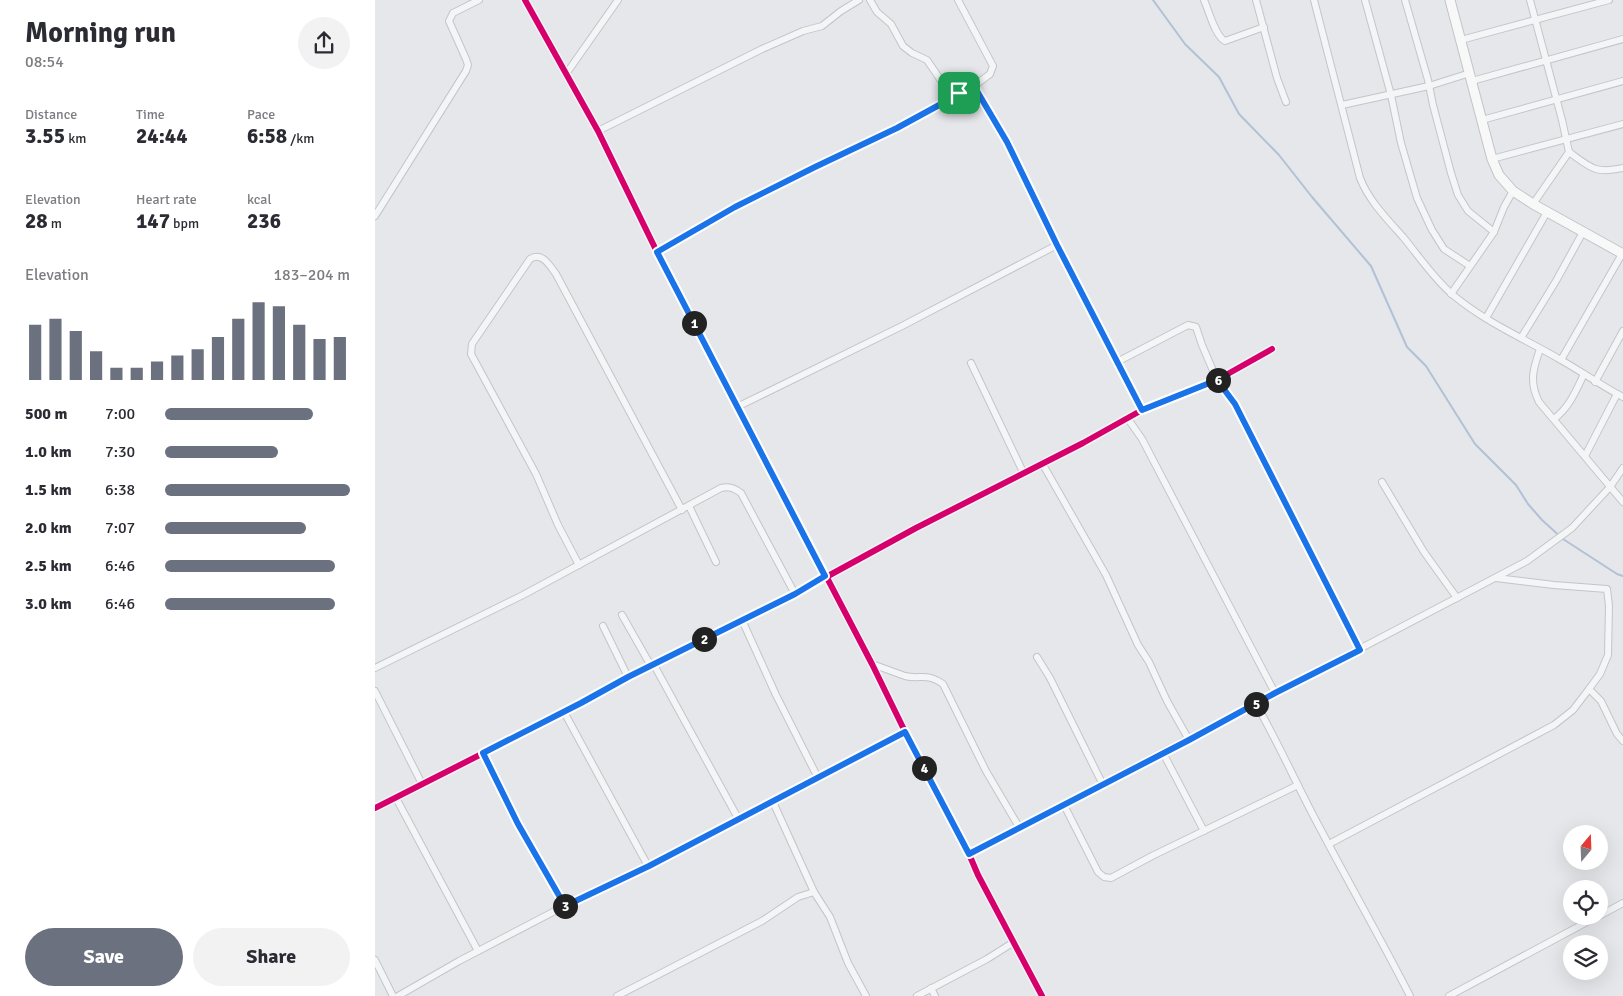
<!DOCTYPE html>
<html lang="en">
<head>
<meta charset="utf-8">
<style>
	:root { --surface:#fff; --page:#f2f2f3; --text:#2b2b33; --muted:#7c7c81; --accent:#6b717f }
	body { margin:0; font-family:Signika,sans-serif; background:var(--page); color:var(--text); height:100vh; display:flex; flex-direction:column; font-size:19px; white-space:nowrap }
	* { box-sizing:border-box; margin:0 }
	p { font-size:16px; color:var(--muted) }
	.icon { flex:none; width:28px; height:28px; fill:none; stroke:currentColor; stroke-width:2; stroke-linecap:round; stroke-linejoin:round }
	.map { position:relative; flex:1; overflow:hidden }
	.panel { display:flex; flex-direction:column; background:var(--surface); width:375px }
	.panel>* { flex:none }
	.needle { width:32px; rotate:19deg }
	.fabs { position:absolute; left:1188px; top:825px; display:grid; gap:10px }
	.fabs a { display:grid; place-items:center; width:45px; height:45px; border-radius:50%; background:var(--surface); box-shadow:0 5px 20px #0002; font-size:25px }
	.pin { position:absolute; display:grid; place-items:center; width:42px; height:42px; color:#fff; margin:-21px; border-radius:10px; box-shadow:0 2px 8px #0006 }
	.km { position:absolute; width:25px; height:25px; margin:-12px; border-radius:50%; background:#222; color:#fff; font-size:14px; line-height:25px; text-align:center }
	.round { display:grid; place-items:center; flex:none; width:52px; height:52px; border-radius:26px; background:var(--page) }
	.head { display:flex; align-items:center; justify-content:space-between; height:85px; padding:0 25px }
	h1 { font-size:28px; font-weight:700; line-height:38px }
	.metrics { display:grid; grid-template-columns:repeat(3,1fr); gap:8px; height:85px; padding:5px 25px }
	.metrics div { display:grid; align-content:center }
	.metrics b { font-size:21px; font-weight:700 }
	.metrics small { font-size:14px; font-weight:400 }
	.metrics p { font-size:14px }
	.chart { height:140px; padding:10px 25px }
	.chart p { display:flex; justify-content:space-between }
	.chart svg { width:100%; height:90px; margin-top:5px; stroke:var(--accent); stroke-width:6 }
	.action { display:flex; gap:10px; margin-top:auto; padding:10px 25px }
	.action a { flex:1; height:58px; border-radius:30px; background:var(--accent); color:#fff; font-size:20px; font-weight:700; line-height:58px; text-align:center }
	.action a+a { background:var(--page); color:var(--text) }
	ul { padding:0 25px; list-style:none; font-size:16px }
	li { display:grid; grid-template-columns:80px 60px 1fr; align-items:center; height:38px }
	li i { height:12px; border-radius:6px; background:var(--accent) }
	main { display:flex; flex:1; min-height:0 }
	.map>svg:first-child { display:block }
</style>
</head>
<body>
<main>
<section class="panel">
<div class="head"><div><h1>Morning run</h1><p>08:54</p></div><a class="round"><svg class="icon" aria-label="share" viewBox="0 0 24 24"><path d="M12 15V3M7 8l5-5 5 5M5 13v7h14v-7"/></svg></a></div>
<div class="metrics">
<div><p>Distance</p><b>3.55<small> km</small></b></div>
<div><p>Time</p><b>24:44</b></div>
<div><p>Pace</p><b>6:58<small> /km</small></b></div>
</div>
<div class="metrics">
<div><p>Elevation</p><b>28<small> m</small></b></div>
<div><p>Heart rate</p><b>147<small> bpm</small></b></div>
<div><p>kcal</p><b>236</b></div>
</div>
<div class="chart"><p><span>Elevation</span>183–204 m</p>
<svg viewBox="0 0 160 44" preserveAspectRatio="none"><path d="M5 44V17M15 44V14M25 44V20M35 44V30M45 44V38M55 44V38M65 44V35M75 44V32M85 44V29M95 44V23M105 44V14M115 44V6M125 44V8M135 44V17M145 44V24M155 44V23"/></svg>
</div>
<ul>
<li><b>500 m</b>7:00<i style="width:80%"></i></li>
<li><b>1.0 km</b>7:30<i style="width:61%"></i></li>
<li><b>1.5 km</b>6:38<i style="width:100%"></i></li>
<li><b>2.0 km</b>7:07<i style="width:76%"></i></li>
<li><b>2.5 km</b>6:46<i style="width:92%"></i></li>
<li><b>3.0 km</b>6:46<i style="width:92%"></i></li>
</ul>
<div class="action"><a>Save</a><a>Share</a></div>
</section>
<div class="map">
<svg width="1248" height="996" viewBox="0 0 1248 996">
	<rect width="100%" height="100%" fill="#e5e7ea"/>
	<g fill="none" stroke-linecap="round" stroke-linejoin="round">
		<polyline stroke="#b2c1d6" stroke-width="2" points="778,0 810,44 844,77 864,114 904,155 937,197 996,266 1032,347 1051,366 1100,444 1141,485 1153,504 1167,520 1188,539 1242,574 1248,576"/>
		<g stroke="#c3c5c8" stroke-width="8">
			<g id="minor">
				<polyline points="150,0 223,131 282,252 497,664 538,748 594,854 603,875 667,996"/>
				<polyline points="495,0 502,12 516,24 528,46 537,53 552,60 569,85 584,93"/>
				<path d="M829,0C834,11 840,36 850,41L889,27"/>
				<polyline points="881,0 902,78 911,102"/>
				<path d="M939,0L985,178C994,201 1012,219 1028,237C1044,256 1058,278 1078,295C1110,322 1150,339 1186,360C1207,372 1227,386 1248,397"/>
				<polyline points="990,0 1016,95 1026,143 1042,198 1057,230 1069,249 1095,266"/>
				<polyline points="1030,0 1053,80 1058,105 1076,173 1083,195 1093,211 1119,232"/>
				<path d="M1155,0L1187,120L1194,152C1216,168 1220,174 1248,168"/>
				<polyline points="1086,40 1234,0"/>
				<polyline points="191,74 243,0"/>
				<polyline points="1097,81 1248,39"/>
				<polyline points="599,86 632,142 682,245 767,410"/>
				<polyline points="967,105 1054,86 1095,73"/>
				<polyline points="1107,120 1248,81"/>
				<polyline points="223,131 387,49 428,31 447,26 466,11 484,0"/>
				<polyline points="1117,159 1248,124"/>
				<polyline points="1158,204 1194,152"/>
				<polyline points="0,216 91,71 93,65 91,59 74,21 78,13 104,0"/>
				<polyline points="282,252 360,207 440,167 522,128 599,86 615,74 618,66 583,0"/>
				<polyline points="1076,294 1119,232 1129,207 1138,191"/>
				<polyline points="1111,318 1172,212"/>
				<polyline points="1146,338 1181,281 1208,232"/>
				<path d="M1165,349C1158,369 1154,382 1164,402L1248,502"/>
				<polyline points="1186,360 1247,254"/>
				<polyline points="742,362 813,325 821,327 827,345 842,380 860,404 985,650"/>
				<polyline points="596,363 648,472"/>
				<polyline points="1220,382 1248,331"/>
				<polyline points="362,407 527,326 682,245"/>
				<polyline points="753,419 767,439 900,693"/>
				<path d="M1179,419C1194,408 1201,391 1209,374"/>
				<polyline points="1210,456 1242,394"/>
				<polyline points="667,463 731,575 763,645 774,662 792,701 814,740"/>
				<polyline points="1007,482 1049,552 1082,598"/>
				<polyline points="314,506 341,562"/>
				<path d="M204,565L183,525L161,474L96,354L97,344L101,338L155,259C167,251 175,266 181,274L307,510"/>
				<polyline points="1121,578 1179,585 1232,589 1234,606 1233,655 1225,674 1214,689 1226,701 1242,734 1248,741"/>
				<polyline points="247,615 276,666"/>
				<polyline points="367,620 401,695 443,778"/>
				<polyline points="228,626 253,677"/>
				<polyline points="662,657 675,678 728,785"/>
				<path d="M497,664C508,668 519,672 530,676C546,680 550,672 568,684L611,771L644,827"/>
				<polyline points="279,665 364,820"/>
				<path d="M0,668L148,595L346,488C354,486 359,488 366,493L420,594"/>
				<polyline points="0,691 47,784"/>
				<path d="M881,704C905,746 924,790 947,832C976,887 1007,941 1035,996"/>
				<polyline points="189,712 273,866"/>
				<polyline points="108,753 143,824 190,906"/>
				<polyline points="788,753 829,831"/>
				<polyline points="21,798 103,951"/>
				<polyline points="398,802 439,892"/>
				<polyline points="689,805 723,872 729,877 736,878 777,856 923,785"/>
				<polyline points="0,808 154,730 253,677 420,594 541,528 708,443 767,410 842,380 897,349"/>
				<polyline points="954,844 1179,725 1198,710 1214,689"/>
				<polyline points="594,854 1152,561 1197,528 1235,487 1248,468"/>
				<polyline points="1224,916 1248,903"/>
				<polyline points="0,960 18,996"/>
				<polyline points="556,988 560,996"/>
				<polyline points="23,996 84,961 201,900 273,866 531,732"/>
				<polyline points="242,996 387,921 423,897 439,892 455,917 473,963 491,996"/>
				<polyline points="542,996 612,959 639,942"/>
				<polyline points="1074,996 1223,916"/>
			</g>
		</g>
		<g stroke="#c1c4c8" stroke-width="11">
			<polyline id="major" points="1075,0 1117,159 1124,175 1138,191 1158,204 1248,254"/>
		</g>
		<use href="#minor" stroke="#f4f5f7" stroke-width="6"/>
		<use href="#major" stroke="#f8f8f8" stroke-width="9"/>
		<g stroke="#f3f5f9" stroke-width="9">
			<g id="cycleway">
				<polyline points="150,0 223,131 282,252 497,664 538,748 594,854 603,875 667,996"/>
				<polyline points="0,808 154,730 253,677 420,594 541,528 708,443 767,410 842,380 897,349"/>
			</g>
		</g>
		<use href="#cycleway" stroke="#d6006c" stroke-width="6"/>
	</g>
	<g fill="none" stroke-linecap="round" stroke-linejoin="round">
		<g stroke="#fff" stroke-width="10">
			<polygon id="route" points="599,86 632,142 682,245 767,410 842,380 860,404 985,650 900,693 814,740 594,854 530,732 274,866 190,906 143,824 108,753 206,703 253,677 420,594 450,576 282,252 360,207 440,167 522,128"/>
		</g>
		<use href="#route" stroke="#1a73e8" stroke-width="6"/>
	</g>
</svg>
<div class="fabs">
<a><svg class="needle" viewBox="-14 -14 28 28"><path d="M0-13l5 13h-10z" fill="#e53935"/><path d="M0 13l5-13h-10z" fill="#7c7c81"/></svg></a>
<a><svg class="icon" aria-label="locate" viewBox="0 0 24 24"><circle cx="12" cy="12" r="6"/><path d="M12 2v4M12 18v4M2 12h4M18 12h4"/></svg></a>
<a><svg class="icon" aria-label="layers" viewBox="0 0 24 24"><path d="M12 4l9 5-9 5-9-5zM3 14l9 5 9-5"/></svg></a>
</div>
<div class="pin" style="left:584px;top:93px;background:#1e9e55"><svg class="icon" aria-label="arrive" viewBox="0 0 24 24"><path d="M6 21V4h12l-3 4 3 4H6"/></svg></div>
<b class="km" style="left:319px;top:323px">1</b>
<b class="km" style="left:329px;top:639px">2</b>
<b class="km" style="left:190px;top:906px">3</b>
<b class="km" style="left:549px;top:768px">4</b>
<b class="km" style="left:881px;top:704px">5</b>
<b class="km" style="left:843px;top:380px">6</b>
</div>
</main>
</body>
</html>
